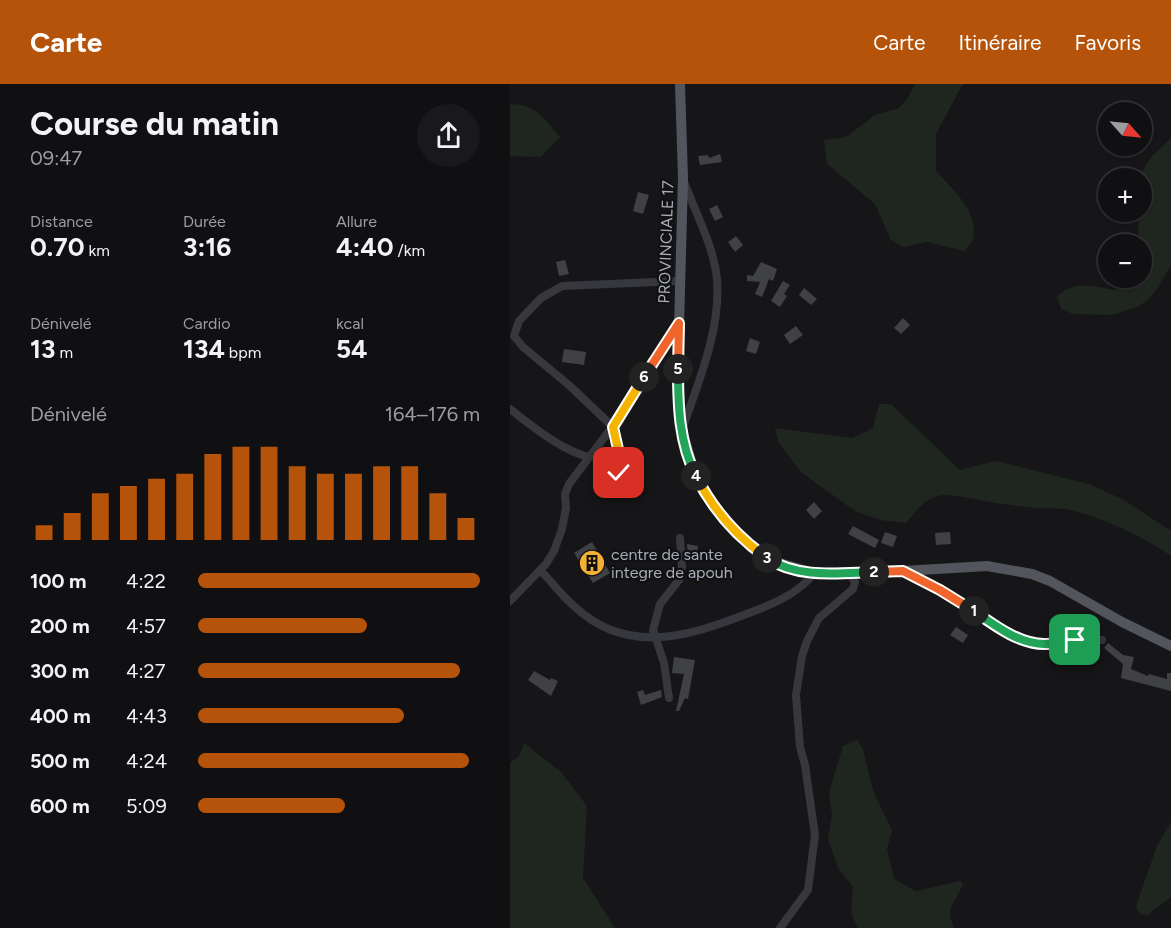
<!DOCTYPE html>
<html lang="fr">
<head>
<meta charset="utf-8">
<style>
	:root { --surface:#101012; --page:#19191b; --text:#f1f3f6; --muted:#9c9d9f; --line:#303032; --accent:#b45309 }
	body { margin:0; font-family:Figtree,sans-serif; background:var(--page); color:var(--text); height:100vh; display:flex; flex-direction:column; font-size:22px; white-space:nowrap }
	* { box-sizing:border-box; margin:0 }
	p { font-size:20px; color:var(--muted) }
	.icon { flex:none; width:33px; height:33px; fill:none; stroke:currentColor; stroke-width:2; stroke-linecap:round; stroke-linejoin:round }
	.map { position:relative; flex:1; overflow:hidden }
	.panel { display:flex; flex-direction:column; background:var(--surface); width:510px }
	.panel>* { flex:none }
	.needle { width:39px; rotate:117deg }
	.fabs { position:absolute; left:588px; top:18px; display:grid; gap:12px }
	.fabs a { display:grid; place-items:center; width:54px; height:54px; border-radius:50%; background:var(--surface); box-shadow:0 2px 4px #0004,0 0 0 2px var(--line); font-size:30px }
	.pin { position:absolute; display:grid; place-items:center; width:51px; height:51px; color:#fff; margin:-26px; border-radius:12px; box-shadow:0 3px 9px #0006 }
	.km { position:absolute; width:30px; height:30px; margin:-15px; border-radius:50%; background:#222; color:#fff; font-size:16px; line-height:30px; text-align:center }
	.round { display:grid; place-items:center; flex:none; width:63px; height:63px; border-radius:32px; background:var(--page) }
	.head { display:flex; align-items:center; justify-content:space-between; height:102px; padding:0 30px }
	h1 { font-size:33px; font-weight:700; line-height:45px }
	.metrics { display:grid; grid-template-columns:repeat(3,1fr); gap:9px; height:102px; padding:6px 30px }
	.metrics div { display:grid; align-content:center }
	.metrics b { font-size:26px; font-weight:700 }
	.metrics small { font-size:16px; font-weight:400 }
	.metrics p { font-size:16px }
	.chart { height:168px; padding:12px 30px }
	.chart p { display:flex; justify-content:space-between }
	.chart svg { width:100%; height:108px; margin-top:6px; stroke:var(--accent); stroke-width:6 }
	ul { padding:0 30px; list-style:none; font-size:20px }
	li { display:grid; grid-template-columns:96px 72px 1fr; align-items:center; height:45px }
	li i { height:15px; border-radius:8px; background:var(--accent) }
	header { display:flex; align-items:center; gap:36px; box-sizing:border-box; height:84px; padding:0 30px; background:var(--accent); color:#fff }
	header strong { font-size:28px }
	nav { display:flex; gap:33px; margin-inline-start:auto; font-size:21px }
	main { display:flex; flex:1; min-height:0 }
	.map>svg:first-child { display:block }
</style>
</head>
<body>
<header>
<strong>Carte</strong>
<nav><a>Carte</a><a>Itinéraire</a><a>Favoris</a></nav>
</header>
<main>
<section class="panel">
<div class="head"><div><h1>Course du matin</h1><p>09:47</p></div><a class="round"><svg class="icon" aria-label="share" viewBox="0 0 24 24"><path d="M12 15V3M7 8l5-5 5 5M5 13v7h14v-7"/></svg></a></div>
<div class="metrics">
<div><p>Distance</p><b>0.70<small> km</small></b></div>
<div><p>Durée</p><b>3:16</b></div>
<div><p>Allure</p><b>4:40<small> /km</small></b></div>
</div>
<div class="metrics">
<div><p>Dénivelé</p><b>13<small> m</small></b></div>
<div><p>Cardio</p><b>134<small> bpm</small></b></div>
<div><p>kcal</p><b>54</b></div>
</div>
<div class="chart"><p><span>Dénivelé</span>164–176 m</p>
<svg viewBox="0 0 160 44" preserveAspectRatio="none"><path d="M5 44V38M15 44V33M25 44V25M35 44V22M45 44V19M55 44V17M65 44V9M75 44V6M85 44V6M95 44V14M105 44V17M115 44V17M125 44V14M135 44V14M145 44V25M155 44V35"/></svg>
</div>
<ul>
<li><b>100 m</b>4:22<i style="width:100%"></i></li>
<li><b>200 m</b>4:57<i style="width:60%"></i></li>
<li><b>300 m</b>4:27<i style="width:93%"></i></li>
<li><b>400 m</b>4:43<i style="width:73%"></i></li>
<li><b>500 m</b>4:24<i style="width:96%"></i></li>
<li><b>600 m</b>5:09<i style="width:52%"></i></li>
</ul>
</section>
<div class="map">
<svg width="661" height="844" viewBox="0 0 661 844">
	<rect width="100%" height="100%" fill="#161618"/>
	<g fill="#1e261f">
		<path d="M405,0H455L451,3L426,50V87C442,105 470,128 463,155C462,159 457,163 455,167L417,158L393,163L381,156L365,120L317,80L314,56L336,53L365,31L389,24L398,14Z"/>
		<path d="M0,20C26,20 34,35 50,53L31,73L0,72Z"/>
		<path d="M661,54V181L647,205L638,216L627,223L602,231L563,230L551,225L547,213C564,195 582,203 605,206L615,194H632V160H628L629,128H632V94H630V91L642,72Z"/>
		<path d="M369,320H381L450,386L486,377L579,400L614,416L661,447V472C638,455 585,430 556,425C543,424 531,425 518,423C492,421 466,415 440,411C417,410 411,422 396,439L370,436L345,427L292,389L268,358L265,344L342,354L363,344Z"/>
		<polygon points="347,656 353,665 364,709 382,746 377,765 384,795 406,807 451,797 453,801 441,823 440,833 444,844 348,844 341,829 343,803 328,784 318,755 322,731 319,710 320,705 333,662"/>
		<polygon points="14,659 51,688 77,722 73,794 105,844 0,844 0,679 9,672"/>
		<polygon points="661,738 661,813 637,831 630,830 626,823 628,816 647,762"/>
	</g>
	<g fill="#404145">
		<polygon points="210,70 212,78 190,81 188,72 198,71 199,74"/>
		<polygon points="128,108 139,111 133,130 123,127"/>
		<polygon points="207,121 213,133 205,137 199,125"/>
		<polygon points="226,152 233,161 225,168 218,158"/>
		<polygon points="55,176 59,190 49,192 46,178"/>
		<polygon points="251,178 267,185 263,197 259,195 252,213 245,210 250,198 237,197 237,191 243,192"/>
		<polygon points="273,197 280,201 274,210 277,212 270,223 261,217"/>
		<polygon points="294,204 307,215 301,221 289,211"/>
		<polygon points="393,234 400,241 391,250 384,244"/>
		<polygon points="286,242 293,251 280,260 274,251"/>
		<polygon points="240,254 250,258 246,270 236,267"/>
		<polygon points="54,265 76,268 74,281 52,278"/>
		<polygon points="304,418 312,427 304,435 296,426"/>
		<polygon points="343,442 369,456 365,464 338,450"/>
		<polygon points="375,448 387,452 383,463 371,459"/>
		<polygon points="440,448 441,460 426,461 425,449"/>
		<polygon points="82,458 100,489 83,499 64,469"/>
		<polygon points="177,460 188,462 186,474 178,473"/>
		<polygon points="446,543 458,551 453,559 440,551"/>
		<polygon points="598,559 613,571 624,573 621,585 638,592 639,590 657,595 657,589 661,589 661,607 611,594 613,580 594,564"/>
		<polygon points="164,573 185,576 178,615 175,614 169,627 166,627 174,590 162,589"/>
		<polygon points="24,587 40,596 41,594 48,597 41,612 18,596"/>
		<polygon points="133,606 135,611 151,606 152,613 131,621 127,608"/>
	</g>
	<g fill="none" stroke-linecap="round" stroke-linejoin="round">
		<g stroke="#37383d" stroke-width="8">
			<path d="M0,325C22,342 52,367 79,373"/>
			<path d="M172,346C188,299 211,246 207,195C204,163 186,130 175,100"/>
			<polyline points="99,397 115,383"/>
			<polyline points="127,405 111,374 103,343 60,302 13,263 4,252 9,237 31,214 52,202 170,197"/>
			<path d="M30,486C42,498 52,512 65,523C117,571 176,553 234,531C258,522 288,511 304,489"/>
			<polyline points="393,488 452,519 487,543 521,559 535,560 565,556 592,556"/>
			<polyline points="0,517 36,480 44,467 52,445 56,424 55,410 59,400 112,330 169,239"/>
			<polyline points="159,614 154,579 143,546 150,520 169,496 172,483 170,454"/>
			<polyline points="270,844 298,806 305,751 295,681 290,663 286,611 292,572 297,557 309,534 343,505 345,498 339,489"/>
		</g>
		<polyline stroke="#53555c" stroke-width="10" points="170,0 173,94 168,280 169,335 184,388 203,422 217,440 231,454 262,477 304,489 393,487 477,482 522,490 540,497 612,538 661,562"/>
	</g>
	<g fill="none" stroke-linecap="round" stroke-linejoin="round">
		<g stroke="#fff" stroke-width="12">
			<path id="split-1" d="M464,527C484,541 510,561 536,560C546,560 555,558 565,556"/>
		</g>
		<g stroke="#fff" stroke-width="12">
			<polyline id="split-2" points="364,488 393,487 430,506 464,527"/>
		</g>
		<g stroke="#fff" stroke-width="12">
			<path id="split-3" d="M257,474C288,495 329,489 364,488"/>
		</g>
		<g stroke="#fff" stroke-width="12">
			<path id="split-4" d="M186,392C203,426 226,452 257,474"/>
		</g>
		<g stroke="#fff" stroke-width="12">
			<path id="split-5" d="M168,285C168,321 169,359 186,392"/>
		</g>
		<g stroke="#fff" stroke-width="12">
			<polyline id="split-6" points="134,293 169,239 168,285"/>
		</g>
		<g stroke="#fff" stroke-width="12">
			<polyline id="split-7" points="109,389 115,383 108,365 103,343 134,293"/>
		</g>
		<use href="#split-1" stroke="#22a559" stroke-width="8"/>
		<use href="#split-2" stroke="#f0652b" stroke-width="8"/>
		<use href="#split-3" stroke="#22a559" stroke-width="8"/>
		<use href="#split-4" stroke="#f5b400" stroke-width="8"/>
		<use href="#split-5" stroke="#22a559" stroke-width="8"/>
		<use href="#split-6" stroke="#f0652b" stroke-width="8"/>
		<use href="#split-7" stroke="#f5b400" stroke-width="8"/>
	</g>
	<defs>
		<g id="building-disc" transform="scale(1.35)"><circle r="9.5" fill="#f2b134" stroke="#111113"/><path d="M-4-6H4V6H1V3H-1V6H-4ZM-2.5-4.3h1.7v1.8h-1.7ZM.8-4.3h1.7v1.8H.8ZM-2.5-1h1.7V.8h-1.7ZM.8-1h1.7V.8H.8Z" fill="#111"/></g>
	</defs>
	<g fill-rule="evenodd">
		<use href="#building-disc" x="82" y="479"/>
	</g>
	<g text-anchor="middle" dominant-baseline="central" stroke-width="4.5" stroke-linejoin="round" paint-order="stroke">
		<g font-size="16" fill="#a8adb8" stroke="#111113">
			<text transform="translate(156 158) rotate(-88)">PROVINCIALE 17</text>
		</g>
		<g font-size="16" fill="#a8adb8" stroke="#111113" text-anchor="start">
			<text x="101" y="470">centre de sante<tspan x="101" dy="18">integre de apouh</tspan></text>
		</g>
	</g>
</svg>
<div class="fabs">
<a><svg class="needle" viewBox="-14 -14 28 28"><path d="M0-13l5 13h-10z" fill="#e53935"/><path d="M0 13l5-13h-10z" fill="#9c9d9f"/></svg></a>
<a>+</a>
<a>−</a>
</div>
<div class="pin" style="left:565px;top:556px;background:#1e9e55"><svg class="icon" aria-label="arrive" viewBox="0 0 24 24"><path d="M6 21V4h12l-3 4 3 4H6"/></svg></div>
<div class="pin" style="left:109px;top:389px;background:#d93025"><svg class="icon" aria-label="check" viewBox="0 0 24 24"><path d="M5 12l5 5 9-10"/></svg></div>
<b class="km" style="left:464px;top:527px">1</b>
<b class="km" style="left:364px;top:488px">2</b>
<b class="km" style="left:257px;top:474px">3</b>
<b class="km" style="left:186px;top:392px">4</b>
<b class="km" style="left:168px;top:285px">5</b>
<b class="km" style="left:134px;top:293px">6</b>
</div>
</main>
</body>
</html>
